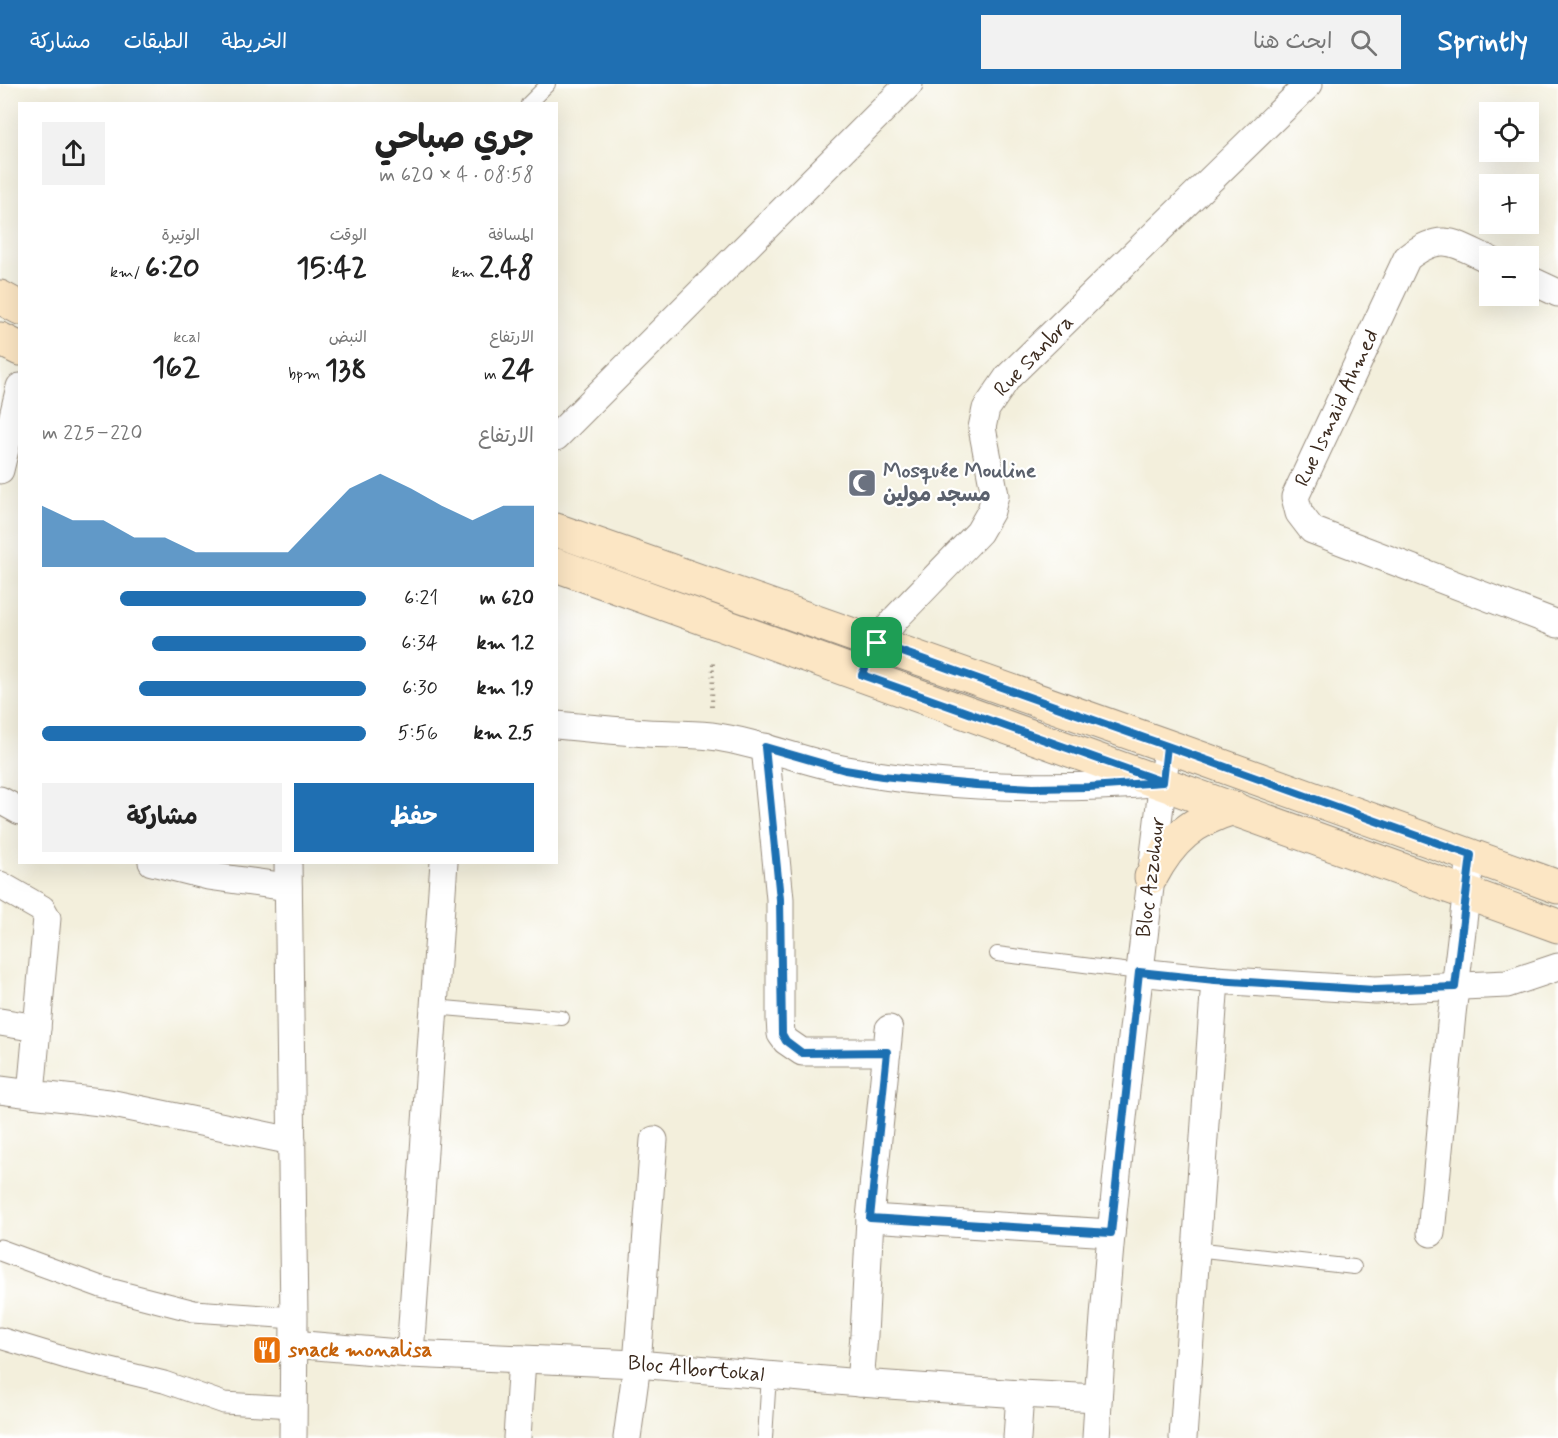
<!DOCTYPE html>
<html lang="ar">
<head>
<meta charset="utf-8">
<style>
	:root { --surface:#fff; --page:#f2f2f2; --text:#222; --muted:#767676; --accent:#1f6fb2 }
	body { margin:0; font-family:Mynerve,"Playpen Sans Arabic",sans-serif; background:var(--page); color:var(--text); direction:rtl; height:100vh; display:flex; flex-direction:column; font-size:22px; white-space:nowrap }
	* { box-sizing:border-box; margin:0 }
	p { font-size:20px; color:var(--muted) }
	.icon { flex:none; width:33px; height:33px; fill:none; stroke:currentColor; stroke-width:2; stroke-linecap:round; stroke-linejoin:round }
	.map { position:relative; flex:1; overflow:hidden; direction:ltr }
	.side { position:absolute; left:18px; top:18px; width:540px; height:762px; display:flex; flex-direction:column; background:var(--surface); border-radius:0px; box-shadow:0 6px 24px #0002; direction:rtl }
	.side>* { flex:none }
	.fabs { position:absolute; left:1479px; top:18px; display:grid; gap:12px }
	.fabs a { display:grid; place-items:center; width:60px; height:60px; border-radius:0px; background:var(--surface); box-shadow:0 6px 24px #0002; font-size:30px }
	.pin { position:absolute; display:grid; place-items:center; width:51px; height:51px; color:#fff; margin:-26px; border-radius:12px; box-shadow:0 3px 9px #0006 }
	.round { display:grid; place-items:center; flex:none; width:63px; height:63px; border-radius:0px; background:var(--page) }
	.head { display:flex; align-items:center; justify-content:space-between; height:102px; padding:0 24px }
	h1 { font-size:33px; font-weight:700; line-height:45px }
	.figures { display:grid; grid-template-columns:repeat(3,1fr); gap:9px; height:102px; padding:6px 24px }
	.figures div { display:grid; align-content:center }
	.figures b { font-size:30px; font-weight:700 }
	.figures small { font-size:16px; font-weight:400 }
	.figures p { font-size:16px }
	.chart { height:168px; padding:12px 24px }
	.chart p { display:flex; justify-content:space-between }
	.chart svg { width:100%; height:108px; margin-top:6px; fill:var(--accent); opacity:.7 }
	.action { display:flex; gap:12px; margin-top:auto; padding:12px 24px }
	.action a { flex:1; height:69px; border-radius:0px; background:var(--accent); color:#fff; font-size:24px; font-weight:700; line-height:69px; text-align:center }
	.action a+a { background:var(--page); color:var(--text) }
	ul { padding:0 24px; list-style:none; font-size:20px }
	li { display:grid; grid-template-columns:96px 72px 1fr; align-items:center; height:45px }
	li i { height:15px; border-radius:8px; background:var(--accent) }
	header { display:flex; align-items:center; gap:36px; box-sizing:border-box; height:84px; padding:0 30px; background:var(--accent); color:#fff }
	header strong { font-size:28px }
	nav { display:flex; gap:33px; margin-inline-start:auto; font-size:21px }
	.search { width:420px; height:54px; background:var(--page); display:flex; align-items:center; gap:15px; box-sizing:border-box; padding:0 21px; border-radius:0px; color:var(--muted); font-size:22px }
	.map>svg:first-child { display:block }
</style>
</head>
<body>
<header>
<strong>Sprintly</strong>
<div class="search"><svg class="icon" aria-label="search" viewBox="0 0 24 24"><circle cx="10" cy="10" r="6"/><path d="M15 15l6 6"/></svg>ابحث هنا</div>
<nav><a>الخريطة</a><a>الطبقات</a><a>مشاركة</a></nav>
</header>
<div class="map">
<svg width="1558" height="1354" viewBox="0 0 1558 1354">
	<rect width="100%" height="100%" fill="#fff"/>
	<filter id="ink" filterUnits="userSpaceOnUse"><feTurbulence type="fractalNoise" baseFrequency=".0167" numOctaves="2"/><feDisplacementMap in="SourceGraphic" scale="12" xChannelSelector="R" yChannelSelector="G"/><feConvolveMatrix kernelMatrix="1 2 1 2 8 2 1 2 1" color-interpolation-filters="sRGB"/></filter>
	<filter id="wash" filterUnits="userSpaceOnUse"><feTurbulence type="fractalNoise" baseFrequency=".008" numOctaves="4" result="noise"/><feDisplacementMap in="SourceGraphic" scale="24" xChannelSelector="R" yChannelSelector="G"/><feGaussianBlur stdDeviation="1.35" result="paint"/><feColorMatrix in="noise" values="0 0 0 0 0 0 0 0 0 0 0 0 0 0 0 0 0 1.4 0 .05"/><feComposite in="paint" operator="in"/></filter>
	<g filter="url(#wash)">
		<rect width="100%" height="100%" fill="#f3efdc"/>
	</g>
	<g filter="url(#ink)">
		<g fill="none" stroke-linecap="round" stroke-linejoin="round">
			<g stroke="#978c7d" stroke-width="16">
				<g id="service">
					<polyline points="528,20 548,0"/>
					<polyline points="997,870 1139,888"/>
					<polyline points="433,923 562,934"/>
					<polyline points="1195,1165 1354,1183"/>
					<polyline points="765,1354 769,1291"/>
				</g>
			</g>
			<g stroke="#978c7d" stroke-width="23">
				<g id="pedestrian">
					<polyline points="0,1166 101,1203 194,1227 294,1234"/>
					<polyline points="0,1254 66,1274 164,1298 224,1319 293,1323"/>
				</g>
			</g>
			<g stroke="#978c7d" stroke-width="29">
				<g id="minor">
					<path d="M1490,176C1454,159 1442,147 1407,174L1295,413L1299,429L1312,446L1558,540"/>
					<polyline points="1528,195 1558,209"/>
					<polyline points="556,353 909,0"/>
					<polyline points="0,386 20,303"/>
					<polyline points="862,591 877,559 896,534 979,448 991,427 995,411 982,344 986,325 1008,293 1309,0"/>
					<path d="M556,641C587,644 617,647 647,649C668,650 690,650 711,652C757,658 801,677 847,686C949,705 1053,706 1155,699"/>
					<polyline points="765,663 780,815 780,935 781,950 786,957 802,968 887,968"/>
					<polyline points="0,716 20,727"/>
					<polyline points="152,778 208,792 288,803"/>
					<polyline points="288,778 294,1234 293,1354"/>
					<polyline points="0,801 42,825 47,834 31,1010 109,1019 292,1057"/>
					<polyline points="1139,888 1215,896 1375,906 1507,900 1558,883"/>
					<polyline points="0,938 37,944"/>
					<polyline points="0,1006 31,1010"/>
					<polyline points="870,1134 1111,1149"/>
					<polyline points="1431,1149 1452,930 1471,771"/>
					<polyline points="293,1260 410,1270 637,1280 860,1299 1020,1310 1098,1314"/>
					<polyline points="410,1270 444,778"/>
					<polyline points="860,1299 864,1251 870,1134 889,945"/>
					<polyline points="517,1354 522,1275"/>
					<polyline points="627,1354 637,1280 654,1056"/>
					<polyline points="1017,1354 1020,1310"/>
					<path d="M1096,1354C1108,1122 1140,892 1167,662"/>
					<polyline points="1183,1354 1215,896"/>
				</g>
			</g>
			<g stroke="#978c7d" stroke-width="35">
				<g id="secondary">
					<polyline points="0,213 20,224"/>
					<polyline points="0,255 20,265"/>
					<polyline points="556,446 1167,662 1558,803"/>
					<polyline points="556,481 1558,842"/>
					<path d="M1151,793C1171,755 1193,736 1234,724"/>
				</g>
			</g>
			<polyline stroke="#978c7d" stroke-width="4" stroke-dasharray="1.5 4.5" stroke-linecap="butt" points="712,623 713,575"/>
			<use href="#service" stroke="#fff" stroke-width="14"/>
			<use href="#pedestrian" stroke="#fff" stroke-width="21"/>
			<use href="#minor" stroke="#fff" stroke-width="27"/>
			<use href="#secondary" stroke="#fce6c4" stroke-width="33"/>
		</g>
	</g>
	<g fill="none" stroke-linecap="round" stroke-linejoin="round" filter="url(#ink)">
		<g stroke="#fff" stroke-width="12">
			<polyline id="route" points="877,559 1167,662 1163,698 1089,703 1033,704 976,701 882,692 845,686 765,663 780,815 782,950 786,957 802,969 887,968 870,1134 1111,1149 1139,888 1215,896 1375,906 1455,903 1471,771 1167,662 1163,698 862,591 877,559"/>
		</g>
		<use href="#route" stroke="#1f6fb2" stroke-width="8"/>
	</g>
	<defs>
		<g id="mosque-square" transform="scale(1.5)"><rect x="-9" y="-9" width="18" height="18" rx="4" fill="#6b7280" stroke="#fff"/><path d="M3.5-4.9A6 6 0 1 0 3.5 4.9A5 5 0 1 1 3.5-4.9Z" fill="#fff"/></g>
		<g id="restaurant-square" transform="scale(1.5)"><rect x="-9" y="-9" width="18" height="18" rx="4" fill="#e8710a" stroke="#fff"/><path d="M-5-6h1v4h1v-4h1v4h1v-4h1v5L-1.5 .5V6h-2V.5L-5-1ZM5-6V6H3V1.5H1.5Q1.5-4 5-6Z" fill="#fff"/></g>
	</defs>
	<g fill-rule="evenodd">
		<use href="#mosque-square" x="862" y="399"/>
		<use href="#restaurant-square" x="267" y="1266"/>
	</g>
	<g text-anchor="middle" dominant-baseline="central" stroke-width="4.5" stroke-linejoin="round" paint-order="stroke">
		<g font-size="21" fill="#3b2a1e" stroke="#fff">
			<text transform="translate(1034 272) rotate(-46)">Rue Sanbra</text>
			<text transform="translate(1337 324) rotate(-65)">Rue Ismaid Ahmed</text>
			<text transform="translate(1151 793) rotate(-83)">Bloc Azzohour</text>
			<text transform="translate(696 1285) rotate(5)">Bloc Albortokal</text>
		</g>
		<g font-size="21" font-weight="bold" fill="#5b616d" stroke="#fff" text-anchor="start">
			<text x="883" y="387">Mosquée Mouline<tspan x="883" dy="24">مسجد مولين</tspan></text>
		</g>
		<g font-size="21" font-weight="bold" fill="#c56008" stroke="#fff" text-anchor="start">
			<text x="288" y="1266">snack monalisa</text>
		</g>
	</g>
</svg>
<div class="fabs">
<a><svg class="icon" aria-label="locate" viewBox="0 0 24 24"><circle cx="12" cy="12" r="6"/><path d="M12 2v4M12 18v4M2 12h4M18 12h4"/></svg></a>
<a>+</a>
<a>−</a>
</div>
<div class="pin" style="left:877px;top:559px;background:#1e9e55"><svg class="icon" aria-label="arrive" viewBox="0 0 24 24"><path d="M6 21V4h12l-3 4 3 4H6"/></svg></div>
<section class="side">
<div class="head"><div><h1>جري صباحي</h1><p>08:58 · 4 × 620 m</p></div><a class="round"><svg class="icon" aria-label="share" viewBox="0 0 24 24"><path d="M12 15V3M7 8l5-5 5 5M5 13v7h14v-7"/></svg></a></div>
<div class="figures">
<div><p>المسافة</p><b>2.48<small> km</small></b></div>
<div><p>الوقت</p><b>15:42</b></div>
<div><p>الوتيرة</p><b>6:20<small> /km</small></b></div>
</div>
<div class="figures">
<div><p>الارتفاع</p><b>24<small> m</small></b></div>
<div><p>النبض</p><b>138<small> bpm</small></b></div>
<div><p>kcal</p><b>162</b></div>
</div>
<div class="chart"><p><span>الارتفاع</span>220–225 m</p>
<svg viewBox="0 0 160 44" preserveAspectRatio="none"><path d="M0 44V19L10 25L20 25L30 32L40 32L50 38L60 38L70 38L80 38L90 25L100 12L110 6L120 12L130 19L140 25L150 19L160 19V44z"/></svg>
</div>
<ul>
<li><b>620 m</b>6:21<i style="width:76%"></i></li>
<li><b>1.2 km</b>6:34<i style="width:66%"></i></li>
<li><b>1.9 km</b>6:30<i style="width:70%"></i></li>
<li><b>2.5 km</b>5:56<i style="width:100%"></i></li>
</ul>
<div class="action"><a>حفظ</a><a>مشاركة</a></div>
</section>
</div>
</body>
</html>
